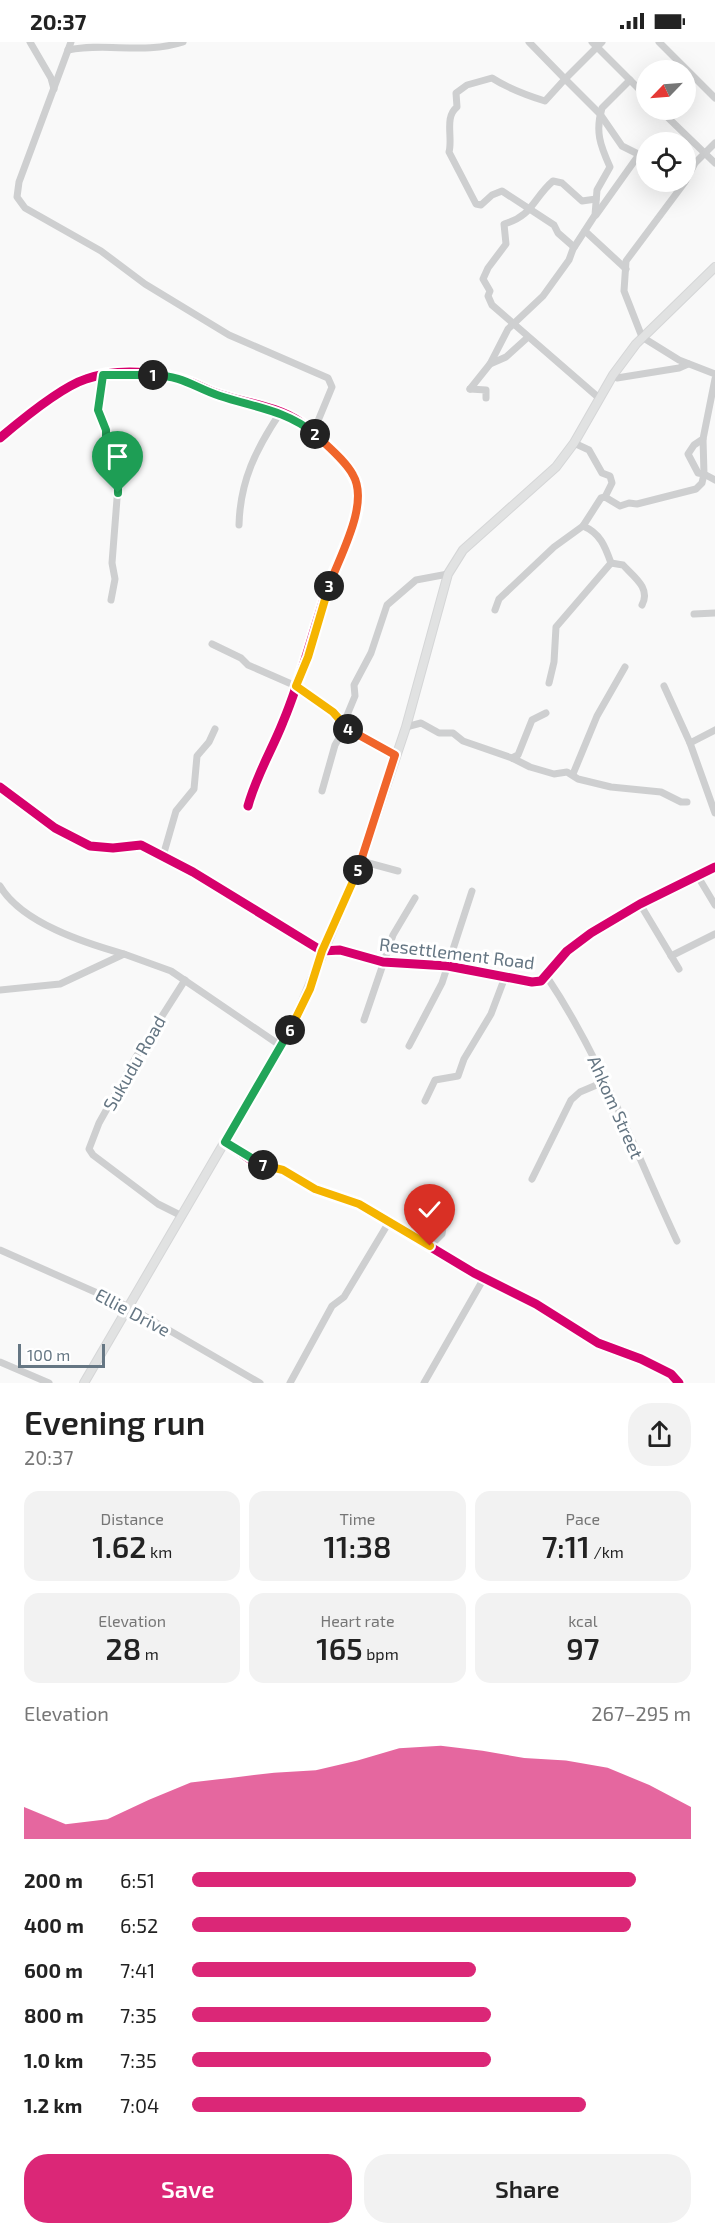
<!DOCTYPE html>
<html lang="en">
<head>
<meta charset="utf-8">
<style>
	:root { --surface:#fff; --page:#f2f2f2; --text:#222; --muted:#767676; --accent:#db2777 }
	body { margin:0; font-family:"Exo 2",sans-serif; background:var(--page); color:var(--text); height:100vh; display:flex; flex-direction:column; font-size:22px; white-space:nowrap }
	* { box-sizing:border-box; margin:0 }
	p { font-size:20px; color:var(--muted) }
	.icon { flex:none; width:33px; height:33px; fill:none; stroke:currentColor; stroke-width:2; stroke-linecap:round; stroke-linejoin:round }
	.map { position:relative; height:1341px; overflow:hidden }
	.details { display:flex; flex-direction:column; background:var(--surface); flex:1 }
	.details>* { flex:none }
	.needle { width:39px; rotate:245deg }
	.tools { position:absolute; left:636px; top:18px; display:grid; gap:12px }
	.tools a { display:grid; place-items:center; width:60px; height:60px; border-radius:50%; background:var(--surface); box-shadow:0 6px 24px #0002; font-size:30px }
	.scale { position:absolute; left:18px; bottom:15px; width:87px; box-sizing:border-box; padding-left:6px; border:3px solid #657683; border-top:0; font-size:16px; line-height:21px; white-space:nowrap; color:#657683; -webkit-text-stroke:4px #fff; paint-order:stroke }
	.pin { position:absolute; display:grid; place-items:center; width:51px; height:51px; color:#fff; margin:-62px -26px; border-radius:50% 50% 50% 0; rotate:-45deg; box-shadow:0 0 6px #0007 }
	.pin .icon { rotate:45deg }
	.km { position:absolute; width:30px; height:30px; margin:-15px; border-radius:50%; background:#222; color:#fff; font-size:16px; line-height:30px; text-align:center }
	.round { display:grid; place-items:center; flex:none; width:63px; height:63px; border-radius:24px; background:var(--page) }
	.head { display:flex; align-items:center; justify-content:space-between; height:102px; padding:0 24px }
	h1 { font-size:33px; font-weight:600; line-height:45px }
	.stats { display:grid; grid-template-columns:repeat(3,1fr); gap:9px; height:102px; padding:6px 24px }
	.stats div { display:grid; align-content:center; border-radius:15px; background:var(--page); text-align:center }
	.stats b { font-size:30px; font-weight:600 }
	.stats small { font-size:16px; font-weight:400 }
	.stats p { font-size:16px }
	.chart { height:168px; padding:12px 24px }
	.chart p { display:flex; justify-content:space-between }
	.chart svg { width:100%; height:108px; margin-top:6px; fill:var(--accent); opacity:.7 }
	.button { display:flex; gap:12px; margin-top:auto; padding:12px 24px }
	.button a { flex:1; height:69px; border-radius:24px; background:var(--accent); color:#fff; font-size:24px; font-weight:600; line-height:69px; text-align:center }
	.button a+a { background:var(--page); color:var(--text) }
	ul { padding:0 24px; list-style:none; font-size:20px }
	li { display:grid; grid-template-columns:96px 72px 1fr; align-items:center; height:45px }
	li i { height:15px; border-radius:8px; background:var(--accent) }
	.status { display:flex; justify-content:space-between; align-items:center; height:42px; padding:0 30px; background:var(--surface); direction:ltr }
	.status svg { height:16px; fill:currentColor }
	.map>svg:first-child { display:block }
</style>
</head>
<body>
<div class="status"><b>20:37</b><svg viewBox="0 0 49 12"><path d="M0 12V9h3v3zM5 12V6h3v6zM10 12V3h3v9zM15 12V0h3v12zM26 1h20v11H26zM47 4h2v5h-2z"/></svg></div>
<div class="map">
<svg width="715" height="1341" viewBox="0 0 715 1341">
	<rect width="100%" height="100%" fill="#f9f9f9"/>
	<g fill="none" stroke-linecap="round" stroke-linejoin="round">
		<g stroke="#d5d6d7" stroke-width="10">
			<polyline id="major" points="84,1341 294,981 361,819 406,685 448,532 463,508 556,425 574,401 613,333 636,302 715,225"/>
		</g>
		<g stroke="#cecfd0" stroke-width="7">
			<polyline points="30,0 51,36 54,47"/>
			<polyline points="71,0 19,140 17,155 25,166 101,209 145,242 229,293 328,336 332,345 313,391"/>
			<polyline points="529,0 565,37 602,0"/>
			<polyline points="592,0 646,54"/>
			<polyline points="659,0 715,56"/>
			<path d="M68,8C106,0 143,13 183,0"/>
			<polyline points="660,68 715,121"/>
			<polyline points="686,138 695,121 715,101"/>
			<polyline points="685,140 626,219 624,249 642,295 679,318 715,332"/>
			<path d="M596,157L582,159L562,141L553,139C533,156 533,174 504,182L506,202L488,226L483,237L490,249L488,254L492,263L599,356"/>
			<polyline points="596,173 638,114"/>
			<polyline points="585,189 626,227"/>
			<path d="M574,205L558,191L554,183L502,149L492,153L481,163L476,162L449,110C453,96 444,75 457,65L456,51L467,43L492,36C509,47 526,53 545,59L565,37L600,72L622,104L646,116"/>
			<path d="M490,322L508,287L543,254L569,218L573,207L595,173L597,148L610,125C600,103 595,89 602,66L630,38"/>
			<path d="M103,333C101,344 98,355 98,366C98,375 104,380 106,388C110,408 108,424 118,444L112,521L115,537L111,558"/>
			<polyline points="613,333 617,336 679,326 688,322"/>
			<polyline points="470,347 490,322 506,315 527,296"/>
			<polyline points="470,347 486,348 486,356"/>
			<path d="M0,396C20,379 61,345 86,337C122,324 172,330 206,347C235,361 273,361 300,380C317,393 351,422 357,443C365,470 339,516 329,542C313,588 302,635 283,680C272,708 256,734 248,764"/>
			<polyline points="703,397 704,432 715,438"/>
			<polyline points="574,401 589,408 602,431 610,434 612,441 605,455"/>
			<path d="M239,483C240,439 256,407 280,371"/>
			<path d="M611,521L623,523C634,535 651,546 642,563"/>
			<polyline points="495,568 499,557 554,505 583,484 601,456 605,455 620,464 629,461 637,462 696,447 702,441 704,432 698,431 688,412 694,403 703,397 715,337"/>
			<polyline points="694,572 715,571"/>
			<polyline points="212,602 241,616 248,623 296,644 333,670 345,686 395,713"/>
			<path d="M549,641L554,620L556,585L611,521C605,504 600,491 583,484"/>
			<polyline points="664,644 690,701 715,771"/>
			<polyline points="343,683 355,654 354,643 371,611 387,563 416,538 448,532"/>
			<polyline points="406,685 421,681 439,691 453,691 463,699 512,716 530,725 554,732 567,730 578,737 611,745 661,750 681,760 687,760"/>
			<polyline points="690,701 715,688"/>
			<polyline points="512,716 518,713 532,678 546,671"/>
			<polyline points="573,732 597,674 625,625"/>
			<polyline points="0,745 55,786 90,804 113,806 141,803 193,830 322,909 340,908 383,920 448,924 532,940 541,939 567,909 591,891 640,862 715,825"/>
			<polyline points="322,749 335,703 345,686"/>
			<polyline points="163,814 176,769 194,747 197,714 209,700 215,687"/>
			<polyline points="361,819 398,829"/>
			<polyline points="697,833 715,863"/>
			<path d="M0,844C22,881 85,901 124,912"/>
			<polyline points="640,862 679,927"/>
			<polyline points="671,914 715,892"/>
			<path d="M547,935C602,1017 635,1110 677,1199"/>
			<polyline points="0,948 60,942 124,912 171,929 281,1004"/>
			<polyline points="364,978 393,893 415,856"/>
			<polyline points="409,1004 442,941 472,849"/>
			<polyline points="425,1059 435,1038 458,1034 464,1017 491,972 505,935"/>
			<polyline points="225,1100 257,1122 283,1128 315,1147 359,1162 474,1231 536,1262 598,1301 641,1317 671,1332 679,1341"/>
			<polyline points="532,1137 571,1058 580,1050 606,1039"/>
			<polyline points="180,1173 158,1162 93,1113 89,1107 99,1081 136,1015 185,938"/>
			<polyline points="430,1204 442,1192 445,1173"/>
			<polyline points="0,1208 129,1265 260,1341"/>
			<polyline points="0,1320 49,1341"/>
			<polyline points="290,1341 332,1264 344,1255 389,1180"/>
			<polyline points="424,1341 484,1236"/>
		</g>
		<use href="#major" stroke="#e1e2e2" stroke-width="8"/>
		<g stroke="#fff" stroke-width="13">
			<g id="cycleway">
				<path d="M0,396C20,379 61,345 86,337C122,324 172,330 206,347C235,361 273,361 300,380C317,393 351,422 357,443C365,470 339,516 329,542C313,588 302,635 283,680C272,708 256,734 248,764"/>
				<polyline points="0,745 55,786 90,804 113,806 141,803 193,830 322,909 340,908 383,920 448,924 532,940 541,939 567,909 591,891 640,862 715,825"/>
				<polyline points="225,1100 257,1122 283,1128 315,1147 359,1162 474,1231 536,1262 598,1301 641,1317 671,1332 679,1341"/>
			</g>
		</g>
		<use href="#cycleway" stroke="#d6006c" stroke-width="9"/>
	</g>
	<g fill="none" stroke-linecap="round" stroke-linejoin="round">
		<g stroke="#fff" stroke-width="12">
			<polyline id="split-1" points="118,451 118,444 114,437 106,400 106,388 98,368 103,333 153,333"/>
		</g>
		<g stroke="#fff" stroke-width="12">
			<path id="split-2" d="M153,333C184,334 193,345 220,354C253,365 286,368 315,392"/>
		</g>
		<g stroke="#fff" stroke-width="12">
			<path id="split-3" d="M315,392C327,404 345,418 353,433C370,462 339,515 329,544"/>
		</g>
		<g stroke="#fff" stroke-width="12">
			<polyline id="split-4" points="329,544 308,615 296,644 333,670 348,687"/>
		</g>
		<g stroke="#fff" stroke-width="12">
			<polyline id="split-5" points="348,687 395,713 358,828"/>
		</g>
		<g stroke="#fff" stroke-width="12">
			<polyline id="split-6" points="290,988 310,947 322,909 358,828"/>
		</g>
		<g stroke="#fff" stroke-width="12">
			<polyline id="split-7" points="263,1123 225,1100 290,988"/>
		</g>
		<g stroke="#fff" stroke-width="12">
			<polyline id="split-8" points="263,1123 283,1128 315,1147 359,1162 430,1204"/>
		</g>
		<use href="#split-1" stroke="#22a559" stroke-width="8"/>
		<use href="#split-2" stroke="#22a559" stroke-width="8"/>
		<use href="#split-3" stroke="#f0652b" stroke-width="8"/>
		<use href="#split-4" stroke="#f5b400" stroke-width="8"/>
		<use href="#split-5" stroke="#f0652b" stroke-width="8"/>
		<use href="#split-6" stroke="#f5b400" stroke-width="8"/>
		<use href="#split-7" stroke="#22a559" stroke-width="8"/>
		<use href="#split-8" stroke="#f5b400" stroke-width="8"/>
	</g>
	<g text-anchor="middle" dominant-baseline="central" stroke-width="6" stroke-linejoin="round" paint-order="stroke">
		<g font-size="18" fill="#657683" stroke="#fff">
			<text transform="translate(457 911) rotate(7)">Resettlement Road</text>
			<text transform="translate(134 1021) rotate(-60)">Sukudu Road</text>
			<text transform="translate(616 1065) rotate(66)">Ahkom Street</text>
			<text transform="translate(133 1270) rotate(28)">Ellie Drive</text>
		</g>
	</g>
</svg>
<div class="tools">
<a><svg class="needle" viewBox="-14 -14 28 28"><path d="M0-13l5 13h-10z" fill="#e53935"/><path d="M0 13l5-13h-10z" fill="#767676"/></svg></a>
<a><svg class="icon" aria-label="locate" viewBox="0 0 24 24"><circle cx="12" cy="12" r="6"/><path d="M12 2v4M12 18v4M2 12h4M18 12h4"/></svg></a>
</div>
<div class="scale">100 m</div>
<div class="pin" style="left:118px;top:451px;background:#1e9e55"><svg class="icon" aria-label="arrive" viewBox="0 0 24 24"><path d="M6 21V4h12l-3 4 3 4H6"/></svg></div>
<div class="pin" style="left:430px;top:1204px;background:#d93025"><svg class="icon" aria-label="check" viewBox="0 0 24 24"><path d="M5 12l5 5 9-10"/></svg></div>
<b class="km" style="left:153px;top:333px">1</b>
<b class="km" style="left:315px;top:392px">2</b>
<b class="km" style="left:329px;top:544px">3</b>
<b class="km" style="left:348px;top:687px">4</b>
<b class="km" style="left:358px;top:828px">5</b>
<b class="km" style="left:290px;top:988px">6</b>
<b class="km" style="left:263px;top:1123px">7</b>
</div>
<section class="details">
<div class="head"><div><h1>Evening run</h1><p>20:37</p></div><a class="round"><svg class="icon" aria-label="share" viewBox="0 0 24 24"><path d="M12 15V3M7 8l5-5 5 5M5 13v7h14v-7"/></svg></a></div>
<div class="stats">
<div><p>Distance</p><b>1.62<small> km</small></b></div>
<div><p>Time</p><b>11:38</b></div>
<div><p>Pace</p><b>7:11<small> /km</small></b></div>
</div>
<div class="stats">
<div><p>Elevation</p><b>28<small> m</small></b></div>
<div><p>Heart rate</p><b>165<small> bpm</small></b></div>
<div><p>kcal</p><b>97</b></div>
</div>
<div class="chart"><p><span>Elevation</span>267–295 m</p>
<svg viewBox="0 0 160 44" preserveAspectRatio="none"><path d="M0 44V31L10 38L20 36L30 28L40 21L50 19L60 17L70 16L80 12L90 7L100 6L110 8L120 11L130 12L140 15L150 22L160 31V44z"/></svg>
</div>
<ul>
<li><b>200 m</b>6:51<i style="width:89%"></i></li>
<li><b>400 m</b>6:52<i style="width:88%"></i></li>
<li><b>600 m</b>7:41<i style="width:57%"></i></li>
<li><b>800 m</b>7:35<i style="width:60%"></i></li>
<li><b>1.0 km</b>7:35<i style="width:60%"></i></li>
<li><b>1.2 km</b>7:04<i style="width:79%"></i></li>
</ul>
<div class="button"><a>Save</a><a>Share</a></div>
</section>
</body>
</html>
